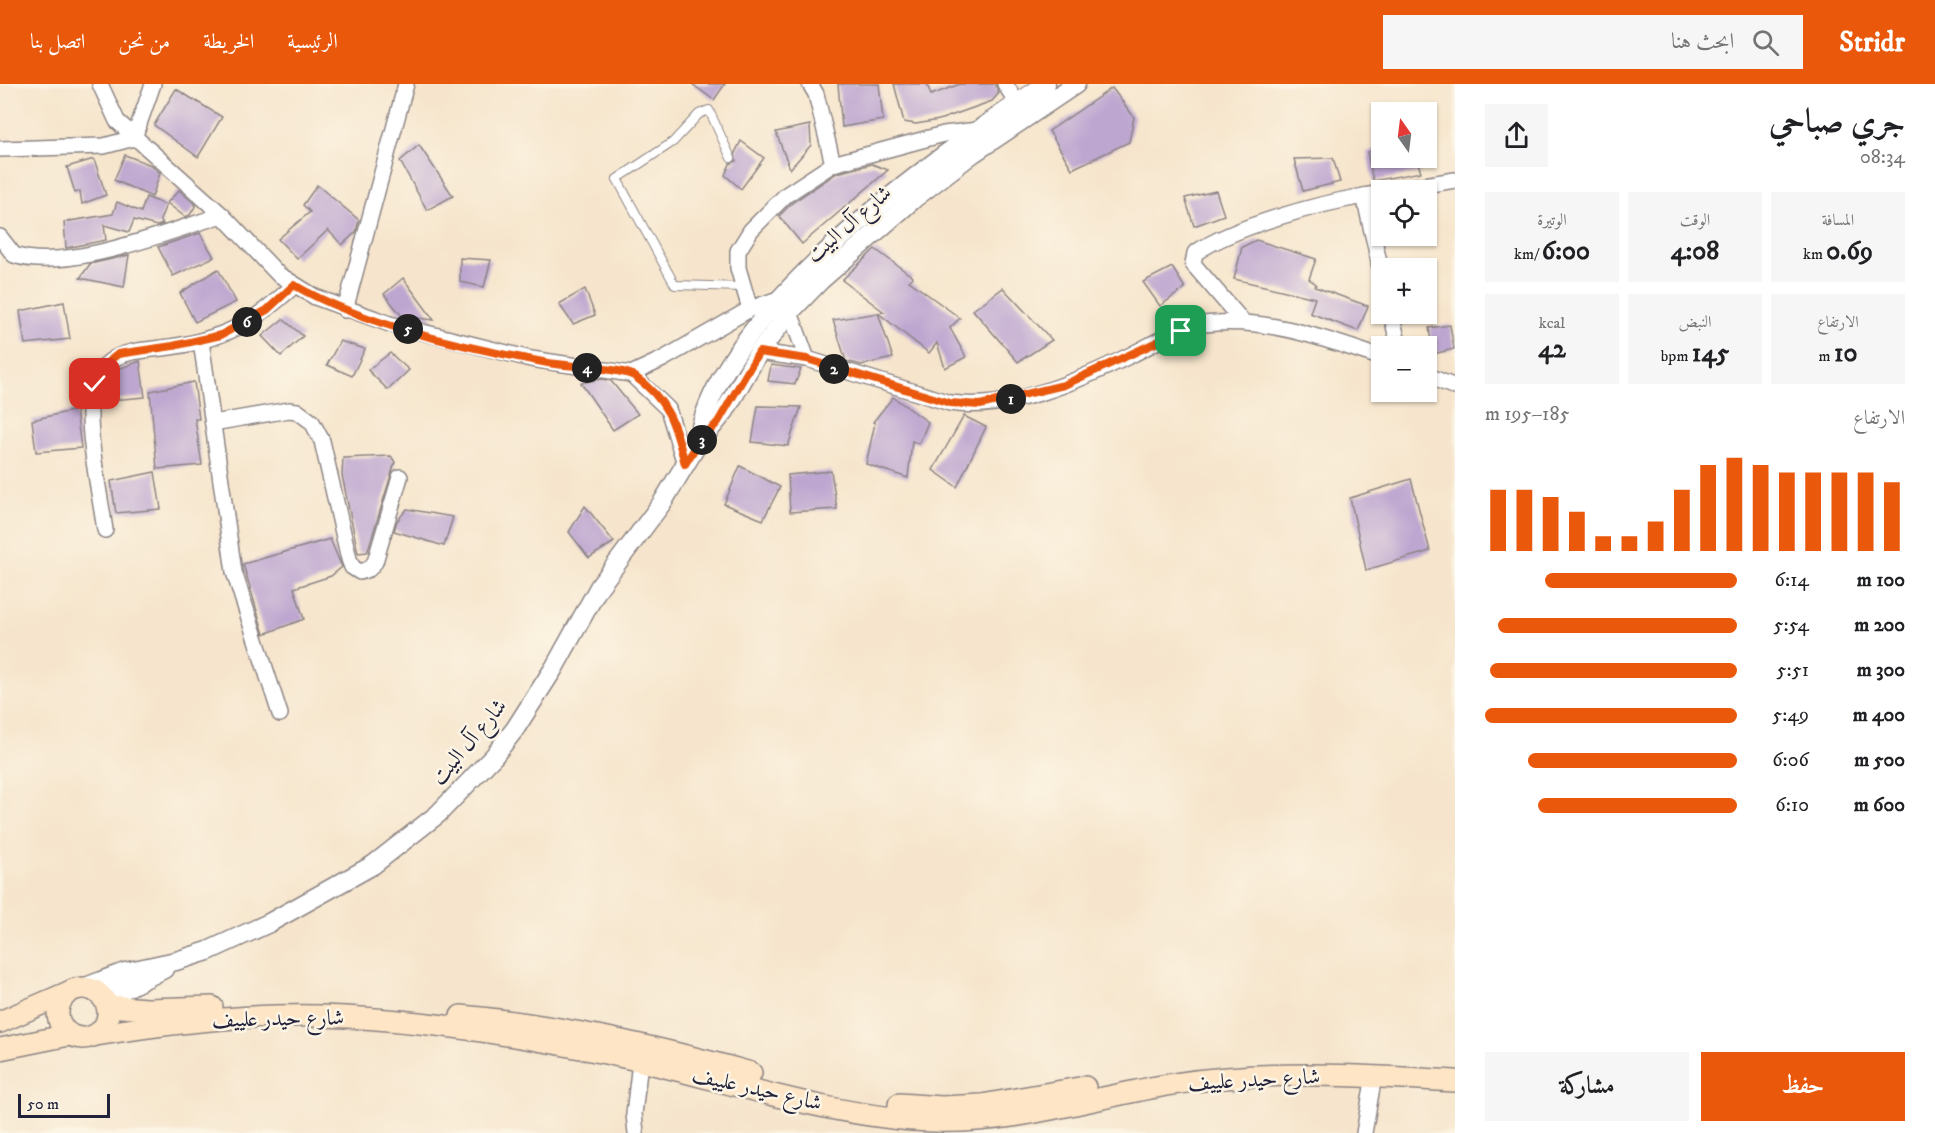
<!DOCTYPE html>
<html lang="ar">
<head>
<meta charset="utf-8">
<style>
	:root { --surface:#fff; --page:#f6f6f6; --text:#202124; --muted:#757577; --accent:#ea580c }
	body { margin:0; font-family:"IM FELL DW Pica",Amiri,serif; background:var(--page); color:var(--text); direction:rtl; height:100vh; display:flex; flex-direction:column; font-size:22px; white-space:nowrap }
	* { box-sizing:border-box; margin:0 }
	p { font-size:20px; color:var(--muted) }
	.icon { flex:none; width:33px; height:33px; fill:none; stroke:currentColor; stroke-width:2; stroke-linecap:round; stroke-linejoin:round }
	.map { position:relative; flex:1; overflow:hidden; direction:ltr }
	.sheet { display:flex; flex-direction:column; background:var(--surface); width:480px }
	.sheet>* { flex:none }
	.needle { width:39px; rotate:346deg }
	.fabs { position:absolute; left:1371px; top:18px; display:grid; gap:12px }
	.fabs a { display:grid; place-items:center; width:66px; height:66px; border-radius:0px; background:var(--surface); box-shadow:0 2px 4px #0004; font-size:30px }
	.scale { position:absolute; left:18px; bottom:15px; width:92px; box-sizing:border-box; padding-left:6px; border:3px solid #22223b; border-top:0; font-size:16px; line-height:21px; white-space:nowrap; color:#22223b; -webkit-text-stroke:4px #fcf5e5; paint-order:stroke }
	.pin { position:absolute; display:grid; place-items:center; width:51px; height:51px; color:#fff; margin:-26px; border-radius:12px; box-shadow:0 3px 9px #0006 }
	.km { position:absolute; width:30px; height:30px; margin:-15px; border-radius:50%; background:#222; color:#fff; font-size:16px; line-height:30px; text-align:center }
	.round { display:grid; place-items:center; flex:none; width:63px; height:63px; border-radius:0px; background:var(--page) }
	.head { display:flex; align-items:center; justify-content:space-between; height:102px; padding:0 30px }
	h1 { font-size:33px; font-weight:800; line-height:45px }
	.figures { display:grid; grid-template-columns:repeat(3,1fr); gap:9px; height:102px; padding:6px 30px }
	.figures div { display:grid; align-content:center; border-radius:0px; background:var(--page); text-align:center }
	.figures b { font-size:26px; font-weight:800 }
	.figures small { font-size:16px; font-weight:400 }
	.figures p { font-size:16px }
	.chart { height:168px; padding:12px 30px }
	.chart p { display:flex; justify-content:space-between }
	.chart svg { width:100%; height:108px; margin-top:6px; stroke:var(--accent); stroke-width:6 }
	.button { display:flex; gap:12px; margin-top:auto; padding:12px 30px }
	.button a { flex:1; height:69px; border-radius:0px; background:var(--accent); color:#fff; font-size:24px; font-weight:800; line-height:69px; text-align:center }
	.button a+a { background:var(--page); color:var(--text) }
	ul { padding:0 30px; list-style:none; font-size:20px }
	li { display:grid; grid-template-columns:96px 72px 1fr; align-items:center; height:45px }
	li i { height:15px; border-radius:8px; background:var(--accent) }
	header { display:flex; align-items:center; gap:36px; box-sizing:border-box; height:84px; padding:0 30px; background:var(--accent); color:#fff }
	header strong { font-size:28px }
	nav { display:flex; gap:33px; margin-inline-start:auto; font-size:21px }
	.search { width:420px; height:54px; background:var(--page); display:flex; align-items:center; gap:15px; box-sizing:border-box; padding:0 21px; border-radius:0px; color:var(--muted); font-size:22px }
	main { display:flex; flex:1; min-height:0 }
	.map>svg:first-child { display:block }
</style>
</head>
<body>
<header>
<strong>Stridr</strong>
<div class="search"><svg class="icon" aria-label="search" viewBox="0 0 24 24"><circle cx="10" cy="10" r="6"/><path d="M15 15l6 6"/></svg>ابحث هنا</div>
<nav><a>الرئيسية</a><a>الخريطة</a><a>من نحن</a><a>اتصل بنا</a></nav>
</header>
<main>
<section class="sheet">
<div class="head"><div><h1>جري صباحي</h1><p>08:34</p></div><a class="round"><svg class="icon" aria-label="share" viewBox="0 0 24 24"><path d="M12 15V3M7 8l5-5 5 5M5 13v7h14v-7"/></svg></a></div>
<div class="figures">
<div><p>المسافة</p><b>0.69<small> km</small></b></div>
<div><p>الوقت</p><b>4:08</b></div>
<div><p>الوتيرة</p><b>6:00<small> /km</small></b></div>
</div>
<div class="figures">
<div><p>الارتفاع</p><b>10<small> m</small></b></div>
<div><p>النبض</p><b>145<small> bpm</small></b></div>
<div><p>kcal</p><b>42</b></div>
</div>
<div class="chart"><p><span>الارتفاع</span>185–195 m</p>
<svg viewBox="0 0 160 44" preserveAspectRatio="none"><path d="M5 44V19M15 44V19M25 44V22M35 44V28M45 44V38M55 44V38M65 44V32M75 44V19M85 44V9M95 44V6M105 44V9M115 44V12M125 44V12M135 44V12M145 44V12M155 44V16"/></svg>
</div>
<ul>
<li><b>100 m</b>6:14<i style="width:76%"></i></li>
<li><b>200 m</b>5:54<i style="width:95%"></i></li>
<li><b>300 m</b>5:51<i style="width:98%"></i></li>
<li><b>400 m</b>5:49<i style="width:100%"></i></li>
<li><b>500 m</b>6:06<i style="width:83%"></i></li>
<li><b>600 m</b>6:10<i style="width:79%"></i></li>
</ul>
<div class="button"><a>حفظ</a><a>مشاركة</a></div>
</section>
<div class="map">
<svg width="1455" height="1049" viewBox="0 0 1455 1049">
	<rect width="100%" height="100%" fill="#fcf5e5"/>
	<filter id="ink" filterUnits="userSpaceOnUse"><feTurbulence type="fractalNoise" baseFrequency=".0167" numOctaves="2"/><feDisplacementMap in="SourceGraphic" scale="12" xChannelSelector="R" yChannelSelector="G"/><feConvolveMatrix kernelMatrix="1 2 1 2 8 2 1 2 1" color-interpolation-filters="sRGB"/></filter>
	<filter id="wash" filterUnits="userSpaceOnUse"><feTurbulence type="fractalNoise" baseFrequency=".008" numOctaves="4" result="noise"/><feDisplacementMap in="SourceGraphic" scale="24" xChannelSelector="R" yChannelSelector="G"/><feGaussianBlur stdDeviation="1.35" result="paint"/><feColorMatrix in="noise" values="0 0 0 0 0 0 0 0 0 0 0 0 0 0 0 0 0 1.4 0 .05"/><feComposite in="paint" operator="in"/></filter>
	<g filter="url(#wash)">
		<rect width="100%" height="100%" fill="#f6e5cc"/>
		<g id="blocks">
			<g fill="#bda6d0">
				<polygon points="692,0 725,0 714,16"/>
				<polygon points="838,0 879,0 883,36 842,43"/>
				<polygon points="894,0 927,0 931,11 960,0 995,0 999,9 992,17 939,36 916,40 904,38"/>
				<polygon points="1112,4 1134,33 1129,58 1072,85 1049,47"/>
				<polygon points="176,5 222,33 198,73 154,41"/>
				<polygon points="810,41 811,61 790,85 776,48"/>
				<polygon points="741,57 764,74 741,105 725,91 730,80 736,77 735,69"/>
				<polygon points="419,61 453,112 427,126 400,77"/>
				<polygon points="1382,65 1382,74 1416,74 1421,88 1373,97 1367,68"/>
				<polygon points="125,71 151,81 160,89 152,113 114,96"/>
				<polygon points="1333,74 1340,98 1303,107 1294,75"/>
				<polygon points="94,75 106,111 82,120 80,107 75,109 67,83"/>
				<polygon points="872,80 888,86 802,160 779,132 792,119 837,89"/>
				<polygon points="317,101 359,136 356,148 342,161 328,146 297,175 278,155 310,128 303,121"/>
				<polygon points="179,106 196,121 190,131 185,133 167,119"/>
				<polygon points="1216,107 1224,131 1194,142 1185,114"/>
				<polygon points="146,113 166,121 160,136 163,140 157,142 134,136 129,148 104,141 106,156 66,164 64,138 113,130 117,118 141,128"/>
				<polygon points="200,149 214,173 173,192 158,163"/>
				<polygon points="1256,156 1316,175 1309,195 1316,200 1315,203 1368,222 1358,247 1310,229 1315,214 1234,195 1242,163"/>
				<polygon points="875,165 913,193 909,197 960,234 950,244 966,273 945,284 937,259 929,269 878,229 884,228 842,196"/>
				<polygon points="129,171 124,203 80,194 90,180"/>
				<polygon points="460,174 491,176 484,203 460,198"/>
				<polygon points="1172,183 1185,204 1160,222 1143,198"/>
				<polygon points="218,185 236,218 195,238 180,209"/>
				<polygon points="403,194 434,236 402,232 384,210"/>
				<polygon points="1003,204 1052,256 1018,278 973,226"/>
				<polygon points="585,205 595,231 573,240 559,220"/>
				<polygon points="64,218 70,255 25,260 20,227"/>
				<polygon points="878,229 893,274 861,281 846,277 833,236"/>
				<polygon points="283,235 303,252 281,272 262,252"/>
				<polygon points="1450,241 1454,265 1433,270 1429,244"/>
				<polygon points="340,257 365,265 352,292 327,281"/>
				<polygon points="390,269 409,286 388,306 368,286"/>
				<polygon points="140,277 145,313 101,317 104,302 115,286"/>
				<polygon points="771,281 801,285 795,300 768,297"/>
				<polygon points="602,295 611,297 638,330 613,346 581,299"/>
				<polygon points="194,298 199,335 195,335 202,381 157,385 150,307"/>
				<polygon points="893,313 928,338 919,360 912,357 908,394 866,380 875,339 873,338"/>
				<polygon points="758,322 801,323 788,362 752,358"/>
				<polygon points="76,326 81,364 36,368 32,336"/>
				<polygon points="964,332 986,343 957,403 933,386"/>
				<polygon points="391,372 395,378 368,466 367,468 358,469 342,391 343,374"/>
				<polygon points="740,382 780,403 763,436 724,420"/>
				<polygon points="831,387 837,425 790,428 788,391"/>
				<polygon points="155,388 161,425 116,429 111,397"/>
				<polygon points="1411,395 1430,467 1366,486 1350,414"/>
				<polygon points="585,422 614,458 589,474 569,448"/>
				<polygon points="407,425 453,433 444,462 394,447 397,437"/>
				<polygon points="330,455 342,483 331,492 294,504 304,535 264,550 243,480"/>
			</g>
		</g>
	</g>
	<g filter="url(#ink)">
		<use href="#blocks" fill-opacity="0" stroke="#8c8484" stroke-width="1.5"/>
		<g fill="none" stroke-linecap="round" stroke-linejoin="round">
			<g stroke="#8c8484" stroke-width="10">
				<polyline id="service" points="731,74 709,26 699,30 673,58 617,95 675,201 743,203"/>
			</g>
			<g stroke="#8c8484" stroke-width="18">
				<g id="minor">
					<polyline points="100,0 117,37 222,131 278,190 315,213 390,240 531,275 631,290 663,275 750,225 778,215"/>
					<polyline points="810,0 816,10 833,80"/>
					<polyline points="1005,0 1017,19"/>
					<polyline points="0,65 104,62 134,54 153,0"/>
					<polyline points="1393,106 1455,96"/>
					<polyline points="1382,109 1364,112 1382,191"/>
					<path d="M0,153L14,171C66,189 170,147 222,131"/>
					<polyline points="750,225 738,184 738,167 751,146 786,111 833,80 944,50 978,46"/>
					<polyline points="345,226 406,0"/>
					<polyline points="790,228 807,275"/>
					<polyline points="1391,230 1399,262"/>
					<path d="M1243,238L1193,180L1195,169C1233,143 1317,120 1364,112"/>
					<polyline points="201,257 234,488 280,630"/>
					<path d="M759,268L807,275L950,319C1009,328 1081,296 1133,270C1155,259 1178,244 1204,240C1264,232 1326,255 1382,274"/>
					<polyline points="631,290 668,325 685,380"/>
					<polyline points="1426,291 1455,303"/>
					<polyline points="213,339 289,326 297,327 312,338 322,357 349,475 352,483 360,488 369,485 375,478 400,393"/>
					<path d="M105,446C100,411 86,346 91,314C98,266 131,268 170,263C186,261 203,257 219,251C249,241 271,222 295,201"/>
					<polyline points="636,1049 634,1030 640,978"/>
					<polyline points="1364,1049 1374,992"/>
				</g>
			</g>
			<g stroke="#8c8484" stroke-width="21">
				<g id="tertiary">
					<path d="M697,361C717,226 937,72 1046,0"/>
					<polyline points="83,904 125,888 176,877 208,867 269,839 373,781 438,730 494,672 515,645 554,584 599,503 662,419 697,361 725,327 759,268 790,228 821,196 916,113 972,70 1076,0"/>
					<polyline points="105,915 164,885"/>
				</g>
			</g>
			<g stroke="#8c8484" stroke-width="24">
				<g id="secondary">
					<circle cx="83" cy="929" r="25"/>
					<polyline points="108,922 147,925 212,923"/>
					<path d="M461,932C560,941 656,963 751,989"/>
					<polyline points="0,938 69,908"/>
					<path d="M96,951C155,941 215,934 275,932C384,929 504,948 610,970C715,992 828,1034 934,1037C1015,1040 1094,1013 1173,1000C1266,986 1361,991 1455,997"/>
					<polyline points="0,965 69,951"/>
					<polyline points="899,1020 942,1023 982,1021 1085,1003"/>
				</g>
			</g>
			<use href="#service" stroke="#fff" stroke-width="8"/>
			<use href="#minor" stroke="#fff" stroke-width="15"/>
			<use href="#tertiary" stroke="#fff" stroke-width="18"/>
			<use href="#secondary" stroke="#fde5c5" stroke-width="21"/>
		</g>
	</g>
	<g fill="none" stroke-linecap="round" stroke-linejoin="round" filter="url(#ink)">
		<g stroke="#fff" stroke-width="12">
			<path id="route" d="M95,300L107,279L118,270L173,262L221,251L267,226L294,201C365,242 468,264 548,279C566,282 622,284 634,292C669,316 675,341 685,380L697,361L718,338L759,268L807,275L950,319L980,321L1064,301L1181,247"/>
		</g>
		<use href="#route" stroke="#ea580c" stroke-width="8"/>
	</g>
	<g text-anchor="middle" dominant-baseline="central" stroke-width="5" stroke-linejoin="round" paint-order="stroke">
		<g font-size="22" fill="#22223b" stroke="#fcf5e5">
			<text transform="translate(849 140) rotate(-41)">شارع آل البيت</text>
			<text transform="translate(469 658) rotate(-50)">شارع آل البيت</text>
			<text transform="translate(278 935) rotate(-1)">شارع حيدر علييف</text>
			<text transform="translate(1254 996) rotate(-3)">شارع حيدر علييف</text>
			<text transform="translate(757 1005) rotate(13)">شارع حيدر علييف</text>
		</g>
	</g>
</svg>
<div class="fabs">
<a><svg class="needle" viewBox="-14 -14 28 28"><path d="M0-13l5 13h-10z" fill="#e53935"/><path d="M0 13l5-13h-10z" fill="#757577"/></svg></a>
<a><svg class="icon" aria-label="locate" viewBox="0 0 24 24"><circle cx="12" cy="12" r="6"/><path d="M12 2v4M12 18v4M2 12h4M18 12h4"/></svg></a>
<a>+</a>
<a>−</a>
</div>
<div class="scale">50 m</div>
<div class="pin" style="left:1181px;top:247px;background:#1e9e55"><svg class="icon" aria-label="arrive" viewBox="0 0 24 24"><path d="M6 21V4h12l-3 4 3 4H6"/></svg></div>
<div class="pin" style="left:95px;top:300px;background:#d93025"><svg class="icon" aria-label="check" viewBox="0 0 24 24"><path d="M5 12l5 5 9-10"/></svg></div>
<b class="km" style="left:1011px;top:315px">1</b>
<b class="km" style="left:834px;top:285px">2</b>
<b class="km" style="left:702px;top:356px">3</b>
<b class="km" style="left:587px;top:284px">4</b>
<b class="km" style="left:408px;top:245px">5</b>
<b class="km" style="left:247px;top:238px">6</b>
</div>
</main>
</body>
</html>
